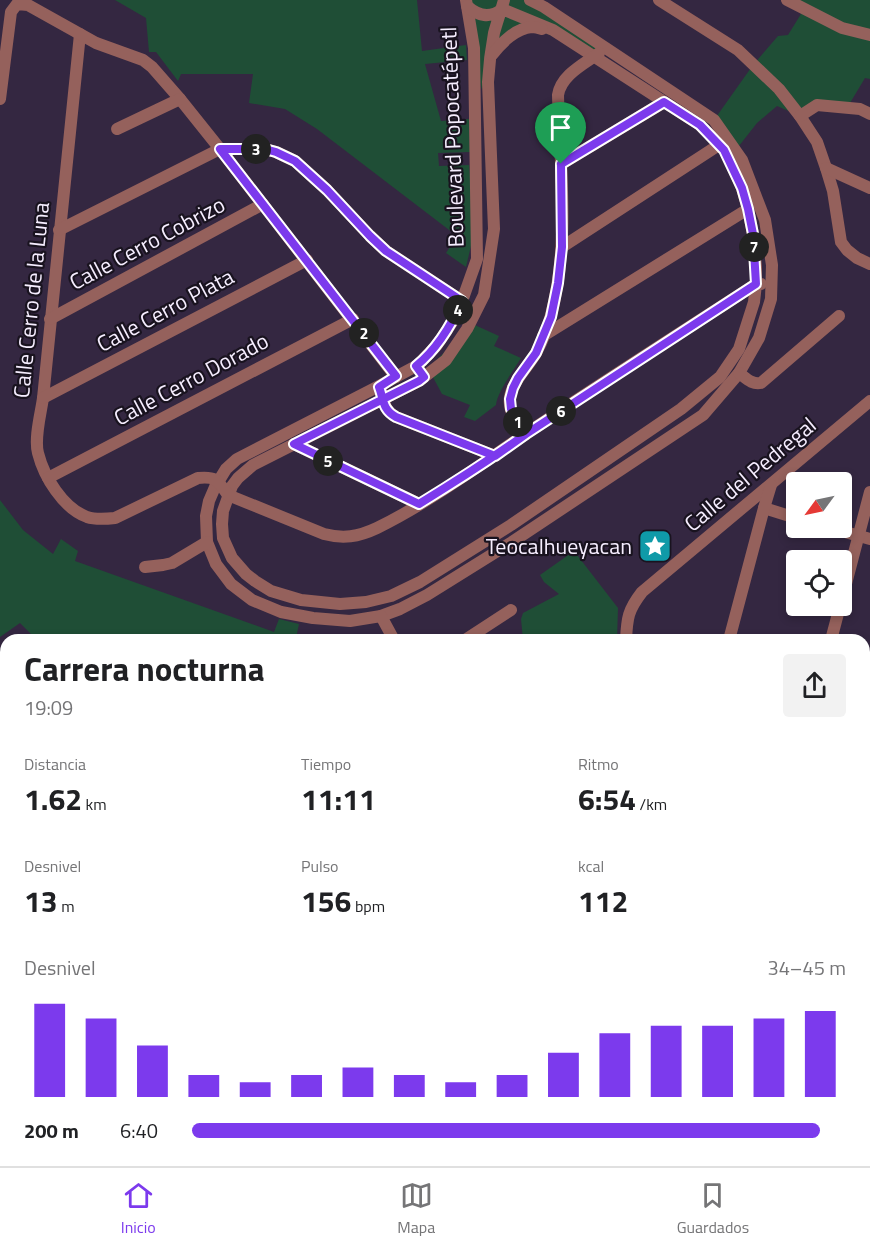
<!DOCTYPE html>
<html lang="es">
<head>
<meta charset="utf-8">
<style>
	:root { --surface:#fff; --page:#f2f2f2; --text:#202124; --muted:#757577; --line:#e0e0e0; --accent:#7c3aed }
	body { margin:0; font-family:"Titillium Web",sans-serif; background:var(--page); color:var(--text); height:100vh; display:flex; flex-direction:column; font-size:22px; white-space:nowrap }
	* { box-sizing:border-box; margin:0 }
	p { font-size:20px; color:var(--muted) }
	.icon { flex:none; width:33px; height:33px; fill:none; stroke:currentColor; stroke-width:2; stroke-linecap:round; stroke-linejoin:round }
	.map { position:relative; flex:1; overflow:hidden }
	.panel { position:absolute; left:0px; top:634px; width:870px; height:532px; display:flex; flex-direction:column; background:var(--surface); border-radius:18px 18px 0 0; box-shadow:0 3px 9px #0003 }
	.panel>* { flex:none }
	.needle { width:39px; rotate:237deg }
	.fabs { position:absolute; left:786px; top:472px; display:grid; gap:12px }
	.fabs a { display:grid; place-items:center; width:66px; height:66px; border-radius:6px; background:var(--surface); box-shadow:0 3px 9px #0003; font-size:30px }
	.pin { position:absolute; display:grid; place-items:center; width:51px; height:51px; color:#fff; margin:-62px -26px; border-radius:50% 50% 50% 0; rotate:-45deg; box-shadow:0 0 6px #0007 }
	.pin .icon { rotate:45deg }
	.km { position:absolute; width:30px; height:30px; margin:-15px; border-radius:50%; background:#222; color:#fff; font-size:16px; line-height:30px; text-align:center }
	.round { display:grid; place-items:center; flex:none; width:63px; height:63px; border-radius:6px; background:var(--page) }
	.summary { display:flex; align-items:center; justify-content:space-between; height:102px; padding:0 24px }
	h1 { font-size:33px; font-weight:700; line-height:45px }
	.figures { display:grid; grid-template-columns:repeat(3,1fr); gap:9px; height:102px; padding:6px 24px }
	.figures div { display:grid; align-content:center }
	.figures b { font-size:30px; font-weight:700 }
	.figures small { font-size:16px; font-weight:400 }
	.figures p { font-size:16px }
	.chart { height:168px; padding:12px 24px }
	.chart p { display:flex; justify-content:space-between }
	.chart svg { width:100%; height:108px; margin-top:6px; stroke:var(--accent); stroke-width:6 }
	ul { padding:0 24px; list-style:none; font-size:20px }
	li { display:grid; grid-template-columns:96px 72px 1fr; align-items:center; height:45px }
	li i { height:15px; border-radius:8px; background:var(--accent) }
	.dock { display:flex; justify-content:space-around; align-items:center; height:84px; border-top:2px solid var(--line); background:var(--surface); font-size:16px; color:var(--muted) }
	.dock a { display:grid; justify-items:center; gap:3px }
	.dock .on { color:var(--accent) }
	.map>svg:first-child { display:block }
</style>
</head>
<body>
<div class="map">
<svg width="870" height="1166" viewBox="0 0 870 1166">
	<rect width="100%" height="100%" fill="#342741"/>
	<g fill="#1f4e36">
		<polygon points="115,0 417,0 422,51 466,45 467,60 425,64 441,121 469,119 470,152 438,153 439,166 469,165 475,229 466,267 446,253 457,236 317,129 285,109 249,103 253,74 181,74 178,81 156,52 149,52 146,18"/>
		<polygon points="466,0 536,0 604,48 592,54 532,27 489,59 482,90 475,59"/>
		<polygon points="792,0 870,0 870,79 865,78 847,108 817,105 800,116 777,106 757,123 735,151 714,120 753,65 778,36 788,35 801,14 791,2"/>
		<path d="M466,321L499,336L494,346L521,358C514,370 497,392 496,405L475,421L464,417L470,405L442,394L428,368L456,341Z"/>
		<polygon points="0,500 23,530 53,554 61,539 78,551 75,561 274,632 279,619 299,624 296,638 301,640 37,640 20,623 0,637"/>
		<polygon points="574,551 618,608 617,640 523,640 521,619 523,613 559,594 544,582 540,575"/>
	</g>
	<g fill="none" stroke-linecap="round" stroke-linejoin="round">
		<g stroke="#95615c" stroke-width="12">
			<polyline points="466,0 474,48 477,259 462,301 453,321 437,345 418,365 379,386 237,459 226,469 215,487 209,501 206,516 207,542 216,564 231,584 252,600 281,612 313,618 350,621 381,616 400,609 427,595 512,542 703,415 739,373 759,338 771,299 772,265 765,220 742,160 714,120 544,7 530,0"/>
			<polyline points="659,0 738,50 779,89 800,116 817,142 826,168 833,191 841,242 847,250 857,258 870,264"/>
			<polyline points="787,0 842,28 870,35"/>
			<path d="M467,6C478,16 490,19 502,9L553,30L700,125L725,149L742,188L748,209L753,234L756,267V284L754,302L739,349L720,377L681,409L511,525L420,582L391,596L366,602L340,604L301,600L271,591L255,581L246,574L232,558L223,538L222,524L223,511L232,486L238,478L253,465L419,381L446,360L467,329L484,295L494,229L488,82C489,65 491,49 494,33C497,22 501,11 504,0"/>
			<path d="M80,34L43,398C41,413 34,438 38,453C44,477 63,508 87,517C96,520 106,519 115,518L198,478C217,476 218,481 228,495L324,534C343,539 358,537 377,528C430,502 478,466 527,433C603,382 680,333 756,284H761"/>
			<path d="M492,55C501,43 516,28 532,27C536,27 539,28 542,29"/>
			<polyline points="0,99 11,12 17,4 28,5 96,43 143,60 152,67 180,99 220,149 396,377"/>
			<polyline points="800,116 817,105 860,109 870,114"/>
			<polyline points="117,129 180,99"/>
			<polyline points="561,164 664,102"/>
			<polyline points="826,168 870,188"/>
			<polyline points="59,230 220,149 265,149 276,152 295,161 327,190 370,236 386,251 462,301"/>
			<polyline points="562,247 725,141"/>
			<polyline points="50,319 263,204"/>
			<polyline points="543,336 748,209"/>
			<path d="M739,373C746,378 752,385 761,383L839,316"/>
			<path d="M381,392C386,405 383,409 396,417L495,456"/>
			<polyline points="43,398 307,260"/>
			<path d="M526,434C521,427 514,419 511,410C504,388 526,371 536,353C542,342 548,327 551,315C570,243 560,168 558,95C561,75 584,64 599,53"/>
			<polyline points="294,444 419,504"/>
			<polyline points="48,478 353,319"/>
			<polyline points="764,508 796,518"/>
			<polyline points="831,528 870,539"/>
			<polyline points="145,567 163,565 172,563 207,542"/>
			<polyline points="842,599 870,492"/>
			<polyline points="381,616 394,640"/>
			<polyline points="465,640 511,610"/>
			<path d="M626,640C627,618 628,610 642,592L870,401"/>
			<polyline points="729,640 764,508 771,485"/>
			<polyline points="831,640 840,606"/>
			<polyline points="0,668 6,676"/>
			<polyline points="864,720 870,722"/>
			<polyline points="864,808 870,798"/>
			<polyline points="0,827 6,836"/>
			<polyline points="869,833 870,834"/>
			<polyline points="0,853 6,861"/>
			<polyline points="864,862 870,866"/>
			<polyline points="864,943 870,948"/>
			<polyline points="864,997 870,987"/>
			<polyline points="0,1000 6,999"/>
			<polyline points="0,1101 6,1099"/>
			<polyline points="286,1161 290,1166"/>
			<polyline points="364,1161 368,1166"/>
			<polyline points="509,1161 510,1166"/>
			<polyline points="523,1161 528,1166"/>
			<polyline points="613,1161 614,1166"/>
			<polyline points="737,1161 739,1166"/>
			<polyline points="853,1161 860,1166"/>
			<polyline points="101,1166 121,1161"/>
			<polyline points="132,1166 138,1161"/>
			<polyline points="413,1166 421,1161"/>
			<polyline points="764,1166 766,1161"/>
			<polyline points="869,1166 870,1164"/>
		</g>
	</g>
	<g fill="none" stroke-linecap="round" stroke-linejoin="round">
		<g stroke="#fff" stroke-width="12">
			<path id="route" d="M561,164L562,247L558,283L551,317L536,353L518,378L513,388L510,399L511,409L526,434L495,456L396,417C382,409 384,400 379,387L396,376L220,149H265L276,152L295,161L327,190L370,236L386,251L462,301C451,326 437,349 416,366L424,377L419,381L294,444L419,504C455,482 491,459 526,434L756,284L753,234L748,209L742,188L724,150L700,125L664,102L561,164"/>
		</g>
		<use href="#route" stroke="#7c3aed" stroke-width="8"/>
	</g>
	<defs>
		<g id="sight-square" transform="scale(1.725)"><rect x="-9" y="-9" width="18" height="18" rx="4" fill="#0f9aa8" stroke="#19131f"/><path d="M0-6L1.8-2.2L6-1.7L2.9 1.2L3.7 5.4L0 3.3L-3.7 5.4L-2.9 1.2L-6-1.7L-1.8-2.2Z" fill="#fff"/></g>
	</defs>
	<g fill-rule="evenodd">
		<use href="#sight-square" x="655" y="546"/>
	</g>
	<g text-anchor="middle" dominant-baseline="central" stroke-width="4.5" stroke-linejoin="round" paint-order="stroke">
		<g font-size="22" fill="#f6eeff" stroke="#19131f">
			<text transform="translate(452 137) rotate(-92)">Boulevard Popocatépetl</text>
			<text transform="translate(147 243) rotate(-28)">Calle Cerro Cobrizo</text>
			<text transform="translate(31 300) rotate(-84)">Calle Cerro de la Luna</text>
			<text transform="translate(165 310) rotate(-28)">Calle Cerro Plata</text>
			<text transform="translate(191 379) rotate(-28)">Calle Cerro Dorado</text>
			<text transform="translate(750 474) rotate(-40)">Calle del Pedregal</text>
		</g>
		<g font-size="22" fill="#f6eeff" stroke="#19131f" text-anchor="end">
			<text x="632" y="546">Teocalhueyacan</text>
		</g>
	</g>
</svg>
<div class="fabs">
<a><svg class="needle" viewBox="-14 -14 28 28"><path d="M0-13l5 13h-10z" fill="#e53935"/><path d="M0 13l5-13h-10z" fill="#757577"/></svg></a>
<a><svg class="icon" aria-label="locate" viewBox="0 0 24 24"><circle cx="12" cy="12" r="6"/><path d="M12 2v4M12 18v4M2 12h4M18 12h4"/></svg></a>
</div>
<div class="pin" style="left:561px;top:164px;background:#1e9e55"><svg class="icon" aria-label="arrive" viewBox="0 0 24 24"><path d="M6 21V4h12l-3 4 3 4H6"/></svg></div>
<b class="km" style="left:518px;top:422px">1</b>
<b class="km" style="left:364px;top:333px">2</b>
<b class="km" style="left:256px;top:149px">3</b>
<b class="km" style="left:458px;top:310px">4</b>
<b class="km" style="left:328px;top:461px">5</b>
<b class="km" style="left:561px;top:411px">6</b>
<b class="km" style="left:754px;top:247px">7</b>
<section class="panel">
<div class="summary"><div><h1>Carrera nocturna</h1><p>19:09</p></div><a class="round"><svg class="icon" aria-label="share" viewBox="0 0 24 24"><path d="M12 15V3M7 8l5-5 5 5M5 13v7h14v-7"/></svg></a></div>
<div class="figures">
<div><p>Distancia</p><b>1.62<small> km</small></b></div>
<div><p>Tiempo</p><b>11:11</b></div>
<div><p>Ritmo</p><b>6:54<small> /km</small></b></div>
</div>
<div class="figures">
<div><p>Desnivel</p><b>13<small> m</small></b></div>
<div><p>Pulso</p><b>156<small> bpm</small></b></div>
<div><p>kcal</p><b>112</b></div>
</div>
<div class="chart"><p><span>Desnivel</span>34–45 m</p>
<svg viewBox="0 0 160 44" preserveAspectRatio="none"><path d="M5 44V6M15 44V12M25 44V23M35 44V35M45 44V38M55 44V35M65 44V32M75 44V35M85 44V38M95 44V35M105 44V26M115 44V18M125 44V15M135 44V15M145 44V12M155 44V9"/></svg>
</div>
<ul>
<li><b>200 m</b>6:40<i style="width:96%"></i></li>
</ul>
</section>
</div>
<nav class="dock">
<a class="on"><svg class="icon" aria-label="home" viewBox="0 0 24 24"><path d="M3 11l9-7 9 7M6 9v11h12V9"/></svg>Inicio</a>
<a><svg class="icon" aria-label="map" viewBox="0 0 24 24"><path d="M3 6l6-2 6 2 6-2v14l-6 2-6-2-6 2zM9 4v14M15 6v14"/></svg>Mapa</a>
<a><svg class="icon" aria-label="saved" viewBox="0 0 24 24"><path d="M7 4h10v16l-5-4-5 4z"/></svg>Guardados</a>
</nav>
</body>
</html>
